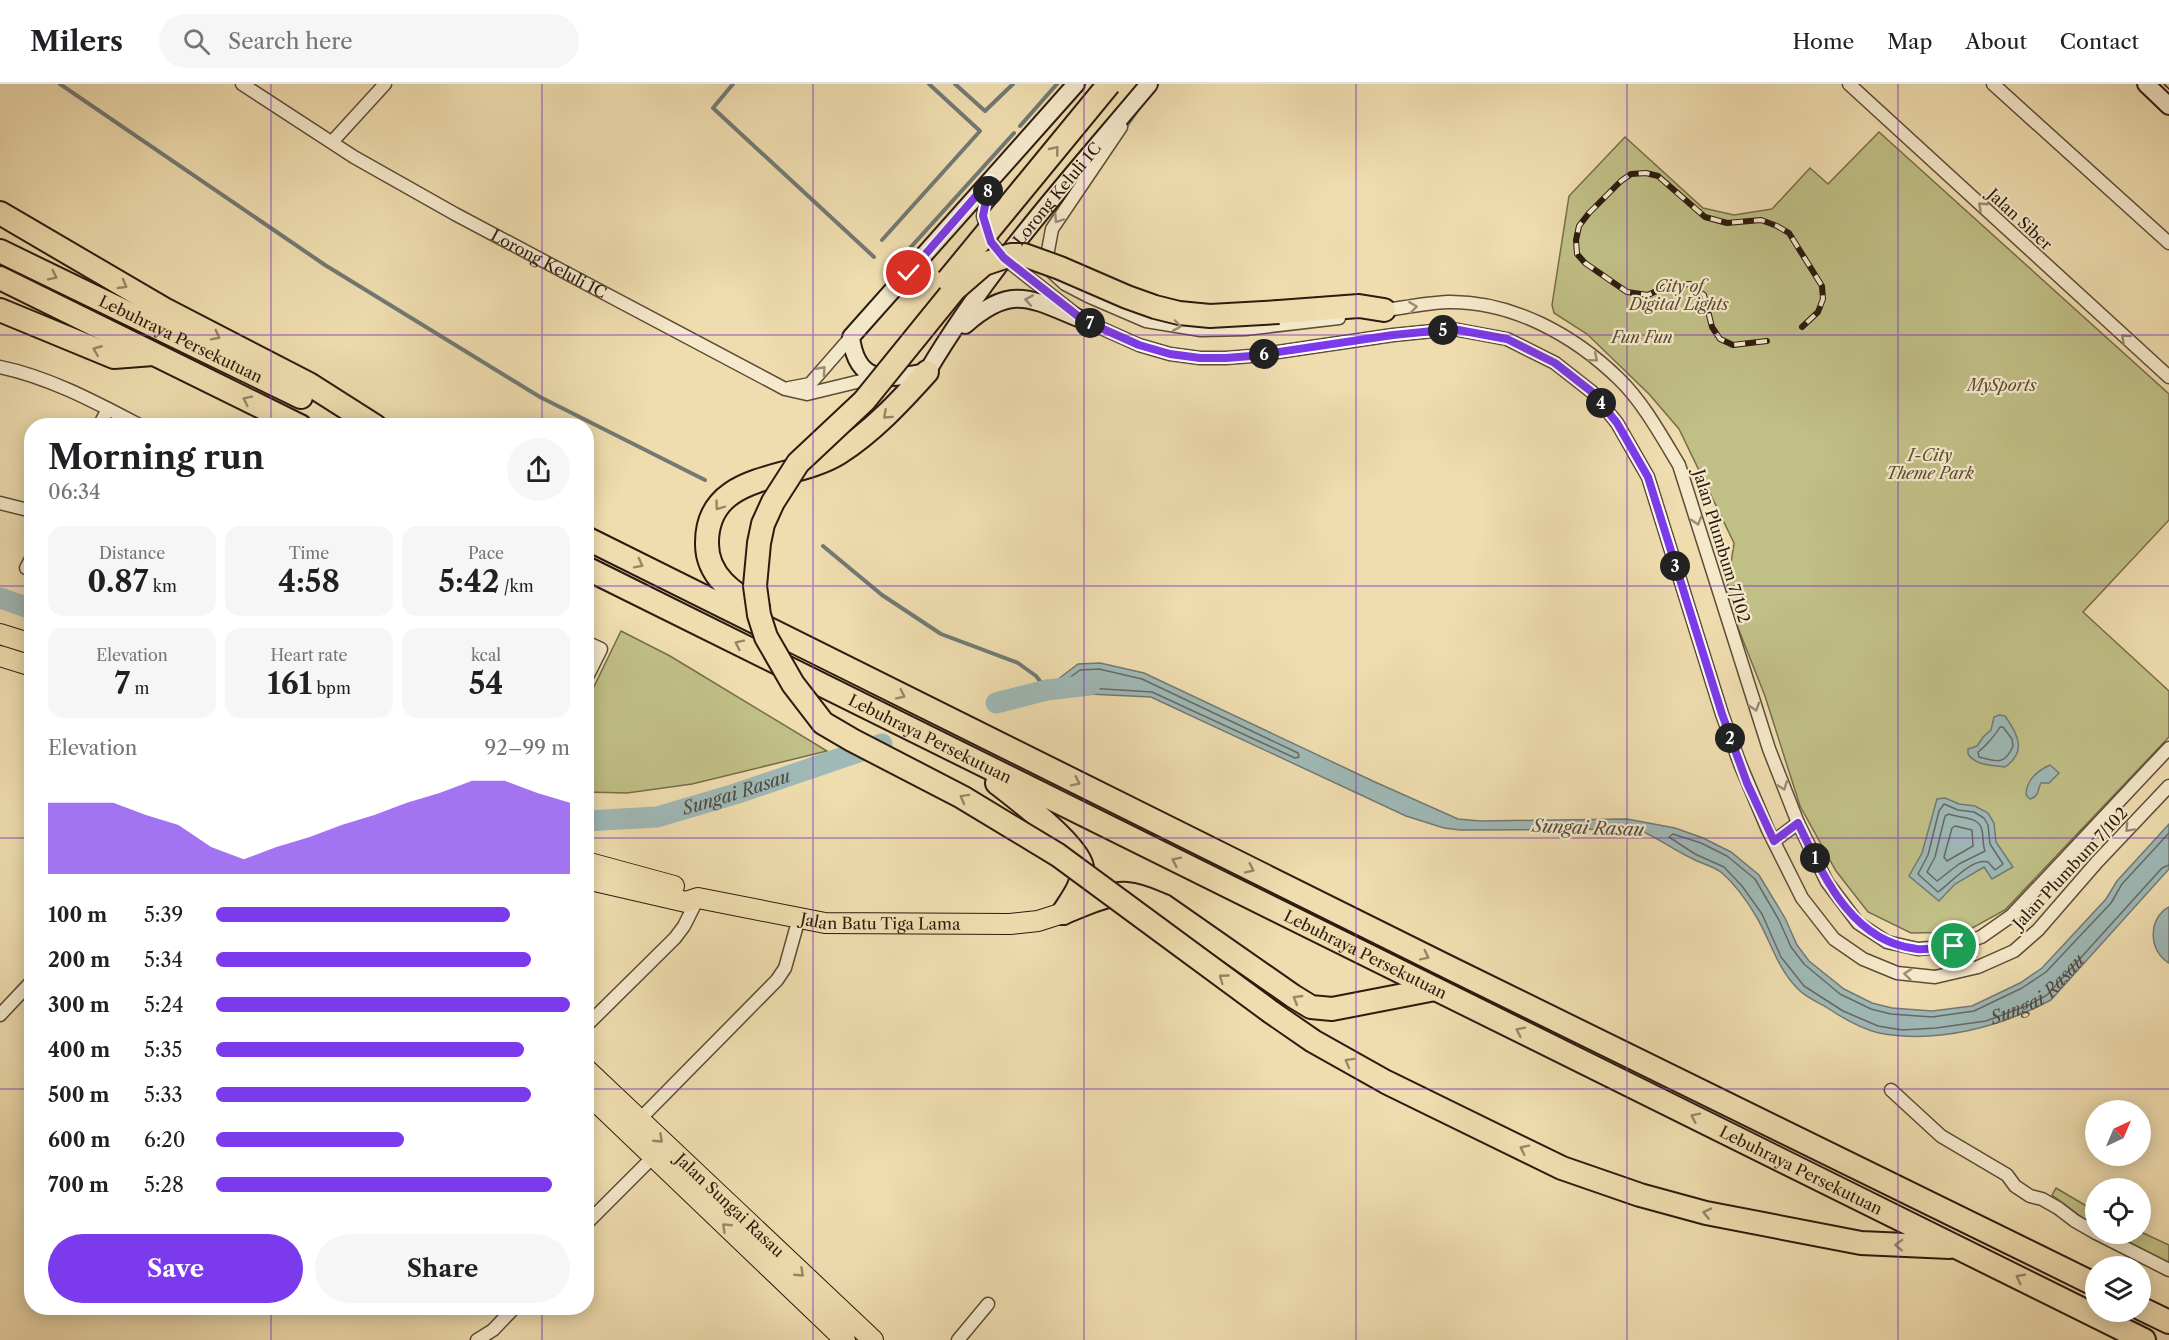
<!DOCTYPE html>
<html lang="en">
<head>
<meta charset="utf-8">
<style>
	:root { --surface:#fff; --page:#f6f6f6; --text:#202124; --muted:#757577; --line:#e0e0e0; --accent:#7c3aed }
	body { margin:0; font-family:"Libre Caslon Text",serif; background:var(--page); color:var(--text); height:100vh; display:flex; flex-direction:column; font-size:22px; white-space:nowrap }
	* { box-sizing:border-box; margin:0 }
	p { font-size:20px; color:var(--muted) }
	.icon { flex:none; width:33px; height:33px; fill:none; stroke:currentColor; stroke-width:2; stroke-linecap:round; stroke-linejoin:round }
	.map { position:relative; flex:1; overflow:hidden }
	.drawer { position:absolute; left:24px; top:334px; width:570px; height:897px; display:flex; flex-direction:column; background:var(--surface); border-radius:24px; box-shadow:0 3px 15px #0003 }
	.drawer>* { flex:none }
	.needle { width:39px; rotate:44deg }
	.tools { position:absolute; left:2085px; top:1016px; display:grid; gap:12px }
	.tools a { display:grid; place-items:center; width:66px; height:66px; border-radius:50%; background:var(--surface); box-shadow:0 3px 15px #0003; font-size:30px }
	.pin { position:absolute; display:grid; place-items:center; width:51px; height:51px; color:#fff; margin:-26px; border:3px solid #fff; border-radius:50%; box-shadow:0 2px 6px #0007 }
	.km { position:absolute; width:30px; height:30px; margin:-15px; border-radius:50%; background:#222; color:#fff; font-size:16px; line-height:30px; text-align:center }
	.round { display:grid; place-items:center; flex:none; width:63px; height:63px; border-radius:32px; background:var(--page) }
	.summary { display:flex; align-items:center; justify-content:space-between; height:102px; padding:0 24px }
	h1 { font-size:33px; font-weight:800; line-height:45px }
	.figures { display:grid; grid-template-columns:repeat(3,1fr); gap:9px; height:102px; padding:6px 24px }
	.figures div { display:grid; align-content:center; border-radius:15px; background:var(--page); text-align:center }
	.figures b { font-size:30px; font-weight:800 }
	.figures small { font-size:16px; font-weight:400 }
	.figures p { font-size:16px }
	.chart { height:168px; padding:12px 24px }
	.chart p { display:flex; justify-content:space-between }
	.chart svg { width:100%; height:108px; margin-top:6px; fill:var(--accent); opacity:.7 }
	.primary-button { display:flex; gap:12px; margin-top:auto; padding:12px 24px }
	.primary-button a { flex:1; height:69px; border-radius:36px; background:var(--accent); color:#fff; font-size:24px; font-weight:800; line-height:69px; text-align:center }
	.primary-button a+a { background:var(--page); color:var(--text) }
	ul { padding:0 24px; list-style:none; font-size:20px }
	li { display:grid; grid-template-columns:96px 72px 1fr; align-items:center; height:45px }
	li i { height:15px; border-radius:8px; background:var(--accent) }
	header { display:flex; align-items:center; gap:36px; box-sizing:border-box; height:84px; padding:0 30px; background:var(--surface); border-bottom:2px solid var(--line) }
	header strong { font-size:28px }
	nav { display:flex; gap:33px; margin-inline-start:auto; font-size:21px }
	.search { width:420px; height:54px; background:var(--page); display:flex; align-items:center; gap:15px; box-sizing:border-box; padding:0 21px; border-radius:33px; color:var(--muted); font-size:22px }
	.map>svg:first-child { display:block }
</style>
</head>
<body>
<header>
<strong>Milers</strong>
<div class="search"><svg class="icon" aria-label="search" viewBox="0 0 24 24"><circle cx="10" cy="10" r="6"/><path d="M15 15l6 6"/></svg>Search here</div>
<nav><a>Home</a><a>Map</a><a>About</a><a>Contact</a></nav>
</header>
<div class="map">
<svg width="2169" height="1256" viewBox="0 0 2169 1256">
	<rect width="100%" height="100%" fill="#efddaf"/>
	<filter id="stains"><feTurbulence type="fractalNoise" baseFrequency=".00333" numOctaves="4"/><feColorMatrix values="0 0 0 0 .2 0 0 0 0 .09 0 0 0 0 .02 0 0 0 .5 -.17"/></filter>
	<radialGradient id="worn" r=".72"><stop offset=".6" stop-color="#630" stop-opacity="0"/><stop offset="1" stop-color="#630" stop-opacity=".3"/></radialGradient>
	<g fill="#c0bf86" stroke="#766d4a" stroke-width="1.5">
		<polygon points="1879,48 2169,310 2169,436 2083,528 2169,607 2169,653 2005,826 1965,848 1911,849 1868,828 1836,787 1800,722 1765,612 1727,516 1727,506 1734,459 1679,345 1649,310 1587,250 1554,229 1552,221 1569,112 1625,53 1703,124 1734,131 1772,125 1810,84 1828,100"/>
		<polygon points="621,547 670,572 827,667 692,700 627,709 587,708 587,617"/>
		<polygon points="2056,1104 2095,1127 2095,1143 2052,1111"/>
		<polygon points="2141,1148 2169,1161 2169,1180 2104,1149"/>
	</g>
	<g fill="#9fb9b7" stroke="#717a74" stroke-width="1.5">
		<path d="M1100,579L1144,589L1375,698L1458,735L1480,737L1627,735L1675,744L1703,754L1731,768L1759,791L1785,834L1797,861L1809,877L1844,905L1872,919L1892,924L1932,927L1972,922L2020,899L2042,884L2106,815L2117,797L2169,740V785L2051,916C2000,943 1937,960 1879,949C1861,945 1841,933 1826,923C1817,918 1806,913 1799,906C1777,885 1771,857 1756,832C1747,817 1735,800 1722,789C1714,782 1702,780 1693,775C1674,766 1657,753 1637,745L1460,746L1444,744L1406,732L1151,613L1068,609L1057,596L1078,580Z"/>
		<path d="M1999,631L2005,632C2018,650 2027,668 2005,683C1992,681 1976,682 1968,670V665L1977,662L1984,652L1991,646L1994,633Z"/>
		<path d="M2050,681L2059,689L2049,699H2041C2037,706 2040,712 2030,715L2026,711C2026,696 2037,687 2050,681Z"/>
		<polygon points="1945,714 1959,720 1975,722 1988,729 1994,739 1996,758 2013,783 1992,795 1984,783 1955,800 1939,817 1909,792 1922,769 1937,715"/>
		<path d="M2169,823V879C2148,867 2148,834 2169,823Z"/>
	</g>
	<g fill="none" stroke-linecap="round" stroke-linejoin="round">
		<g stroke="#666a63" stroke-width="1.5">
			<polygon points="1099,585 1142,595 1298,669 1299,673 1295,674 1152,608 1072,603 1067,599 1068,595 1080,586"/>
			<path d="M2000,643H2003L2012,655L2013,662C2005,681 1998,678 1979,673L1978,668C1985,663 1996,650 2000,643Z"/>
			<path d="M1944,720L1958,726L1974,728L1984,734L1988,741L1990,760L2003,780L1995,786L1988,778C1971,774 1951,799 1938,808L1918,790L1928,771L1939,727Z"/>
			<path d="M1949,730C1958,734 1976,732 1981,743C1984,750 1982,759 1985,767L1959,780L1937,797L1927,788L1935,773L1945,732Z"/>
			<polygon points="1955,742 1972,746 1973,762 1947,777 1944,773 1952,744"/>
			<path id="s1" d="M2169,749L2122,800L2111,819L2046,888L2022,904L1974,927L1932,933L1891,930L1871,925L1840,910L1804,880L1791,863L1779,836L1755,795L1727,772L1701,759L1673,750L1669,753L1695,770L1724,783L1742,802L1762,830L1781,873L1804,902L1843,927L1878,942L1902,946L1936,944L1986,937L2029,921L2047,911L2162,784L2169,781"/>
		</g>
		<g stroke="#717a74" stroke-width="4">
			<polyline points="60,0 325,181 540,313 705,396"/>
			<polyline points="733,0 713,24 874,173"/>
			<polyline points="955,0 985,27 1013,0"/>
			<polyline points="1020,42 1057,0"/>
			<polyline points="1125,44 1136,28"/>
			<polyline points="882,156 980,47 929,0"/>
			<polyline points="901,174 1014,49"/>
			<polyline points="823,462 882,511 941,550 1018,579 1036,592 1047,606"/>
		</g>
		<g stroke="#9fb9b7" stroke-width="21">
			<polyline points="0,514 32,525"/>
			<polyline points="996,619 1047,606 1090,601"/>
			<path id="s2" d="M586,737L657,733L735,710L882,660"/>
		</g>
		<g stroke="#5e4c37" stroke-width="15">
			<g id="street">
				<path id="s3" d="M242,0L354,73L455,130L785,305L807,310L877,293"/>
				<polyline points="1849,0 2169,293"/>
				<polyline points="1993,0 2169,159"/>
				<polyline points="1121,43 1052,145 1047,172 1051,187 1065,200 1088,212 1146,237 1201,246 1245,245 1339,234"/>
				<polyline points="332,58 385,0"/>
				<polyline points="990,97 983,132 991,158 1004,174 1083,236 1139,261 1170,270 1200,274 1226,274 1251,272 1393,251 1453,245 1507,255 1555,279 1592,308 1617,339 1648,393 1722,630 1740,680 1768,746 1802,814 1834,855 1863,875 1897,889 1935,893 1978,883 2014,867 2038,846 2097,778 2169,702"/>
				<path d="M1380,227C1402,224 1425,219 1448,218C1512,217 1574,251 1619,295C1643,318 1662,353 1679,381L1769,665L1798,739L1827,798L1858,839L1887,858L1918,865L1954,862L1981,853L2011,832L2169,664"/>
				<path d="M0,283C49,293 97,319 141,342"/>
				<polyline points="789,304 810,300 851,253"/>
				<polyline points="99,342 108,325"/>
				<polyline points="0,419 32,427"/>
				<polyline points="32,473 26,484 32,486"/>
				<polyline points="586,558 601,565 586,595"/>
				<polyline points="1774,757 1798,739"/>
				<polyline points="0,931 32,897"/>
				<polyline points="586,942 675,854 684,842 698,814"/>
				<polyline points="1891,1006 1941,1052 2007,1091 2015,1102 2030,1112 2042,1115 2058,1124 2075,1137 2096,1149"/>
				<polyline points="639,1036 777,896 785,884 799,834"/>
				<polyline points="586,1140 653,1073"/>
				<polyline points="2096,1149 2169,1186"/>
				<polyline points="477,1256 493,1246 514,1224"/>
				<polyline points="958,1256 988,1220"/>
			</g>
		</g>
		<g stroke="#2d1b0f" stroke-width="20">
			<g id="secondary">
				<path id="s4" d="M1076,0L851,253C857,303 888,295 927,288C989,183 1071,93 1149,0"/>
				<polyline points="2146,0 2169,22"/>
				<path d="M965,241C1012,199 1031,215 1083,236"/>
			</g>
		</g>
		<g stroke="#2d1b0f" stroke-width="22">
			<g id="primary">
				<polyline points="0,550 32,560"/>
				<polyline points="0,572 32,582"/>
				<polyline points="586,778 674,802"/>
				<path id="s5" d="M586,795L686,818L698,814L825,839L1010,840L1038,837L1063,829"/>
				<path id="s6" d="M586,985L873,1256"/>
				<polyline points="586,1008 845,1256"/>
			</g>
		</g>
		<g stroke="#2d1b0f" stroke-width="26">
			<g id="highway">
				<polyline points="0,129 164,225 309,300 375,342"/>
				<path id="s7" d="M0,167L301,313"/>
				<polyline points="0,194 300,342"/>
				<polyline points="0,226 114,273 153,270"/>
				<polyline points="1279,228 1359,222 1384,226"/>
				<polyline points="586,454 1448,883 2096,1201"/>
				<path id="s8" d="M586,484L2144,1256"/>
				<path d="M758,524C733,509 707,492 707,460C706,386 793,398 839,369C873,347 900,318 927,288"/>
				<path d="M997,699C1016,714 1078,760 1082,783C1085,799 1071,816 1063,829"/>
				<path d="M1063,829C1080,822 1109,808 1127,810C1140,811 1152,817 1164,822L1293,912L1311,923L1332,925L1435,905"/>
				<polyline points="1271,928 1313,957 1386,998 1562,1084 1640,1111 1706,1129 1861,1159 1950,1163"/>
				<polyline points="2140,1224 2169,1238"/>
			</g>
		</g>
		<use href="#street" stroke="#f5e9cb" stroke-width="12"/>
		<use href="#secondary" stroke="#f5e9cb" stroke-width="16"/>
		<use href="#primary" stroke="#efddaf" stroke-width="20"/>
		<use href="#highway" stroke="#efddaf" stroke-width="22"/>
		<polyline stroke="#2d1b0f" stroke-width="1.5" points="2164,0 2169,5"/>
		<g stroke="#2d1b0f" stroke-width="6">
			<polyline id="rail" points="1767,257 1733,261 1720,255 1712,243 1704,211 1690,200 1667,202 1648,211 1627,208 1585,179 1577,170 1576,156 1579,142 1589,129 1621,97 1631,90 1646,89 1658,92 1705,133 1727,139 1761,136 1777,142 1789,149 1822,202 1823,215 1818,228 1802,243"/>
		</g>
		<use href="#rail" stroke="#f5e9cb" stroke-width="4" stroke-dasharray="11" stroke-linecap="butt"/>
		<g stroke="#2d1b0f" stroke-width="26" stroke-linecap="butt">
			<g id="highway-bridge">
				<polyline points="948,196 1109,0"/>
				<polyline points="1271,928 1058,771 962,713 852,656 823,639 793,600 766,553 759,531 755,502 759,459 763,440 773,418 798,379 864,317 954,206 984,180 1011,171 1024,171 1060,184 1127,213 1155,223 1179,229 1210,232 1279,228"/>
			</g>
		</g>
		<use href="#highway-bridge" stroke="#efddaf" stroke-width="22"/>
	</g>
	<defs><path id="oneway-chevron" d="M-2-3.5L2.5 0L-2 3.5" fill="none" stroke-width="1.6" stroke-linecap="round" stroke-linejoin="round" transform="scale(1.5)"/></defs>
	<g stroke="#988667">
		<use href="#oneway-chevron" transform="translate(1055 66) rotate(-51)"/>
		<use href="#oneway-chevron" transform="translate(53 192) rotate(26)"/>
		<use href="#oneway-chevron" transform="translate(123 201) rotate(30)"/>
		<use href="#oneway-chevron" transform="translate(216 252) rotate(27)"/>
		<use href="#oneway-chevron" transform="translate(97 266) rotate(-158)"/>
		<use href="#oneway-chevron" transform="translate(247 316) rotate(-154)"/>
		<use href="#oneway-chevron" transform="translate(887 331) rotate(138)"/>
		<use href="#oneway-chevron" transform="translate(719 422) rotate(126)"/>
		<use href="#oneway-chevron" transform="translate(639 480) rotate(27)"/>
		<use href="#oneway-chevron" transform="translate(739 560) rotate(-154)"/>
		<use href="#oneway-chevron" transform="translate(901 611) rotate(26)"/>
		<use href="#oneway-chevron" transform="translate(1076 698) rotate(26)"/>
		<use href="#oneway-chevron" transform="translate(964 714) rotate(-151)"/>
		<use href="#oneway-chevron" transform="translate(1176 777) rotate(-154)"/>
		<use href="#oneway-chevron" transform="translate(1250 785) rotate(26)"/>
		<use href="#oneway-chevron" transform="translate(1425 872) rotate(26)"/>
		<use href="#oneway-chevron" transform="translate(1223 894) rotate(-144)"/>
		<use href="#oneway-chevron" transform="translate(1297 915) rotate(-149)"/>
		<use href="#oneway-chevron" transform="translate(1520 947) rotate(-154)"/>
		<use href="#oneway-chevron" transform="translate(1349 978) rotate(-151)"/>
		<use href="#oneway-chevron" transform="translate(1695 1033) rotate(-154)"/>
		<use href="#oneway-chevron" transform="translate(659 1055) rotate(43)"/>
		<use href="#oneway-chevron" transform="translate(1524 1065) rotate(-154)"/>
		<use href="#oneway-chevron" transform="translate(1707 1129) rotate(-167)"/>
		<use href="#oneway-chevron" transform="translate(726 1143) rotate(-136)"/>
		<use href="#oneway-chevron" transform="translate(1899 1161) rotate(-178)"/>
		<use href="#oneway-chevron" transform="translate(800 1189) rotate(43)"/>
		<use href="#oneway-chevron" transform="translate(2020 1194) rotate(-153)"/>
	</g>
	<g stroke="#9b8c76">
		<use href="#oneway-chevron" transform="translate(1982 122) rotate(-137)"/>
		<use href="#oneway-chevron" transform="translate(1058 135) rotate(124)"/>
		<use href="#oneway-chevron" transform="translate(1029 216) rotate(-170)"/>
		<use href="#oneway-chevron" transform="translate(1413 223) rotate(-7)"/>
		<use href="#oneway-chevron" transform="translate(1177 242) rotate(10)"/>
		<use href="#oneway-chevron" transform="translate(2125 254) rotate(-138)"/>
		<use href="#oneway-chevron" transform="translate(1594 274) rotate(40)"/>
		<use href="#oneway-chevron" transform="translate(822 286) rotate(-48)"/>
		<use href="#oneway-chevron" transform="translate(1697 437) rotate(73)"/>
		<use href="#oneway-chevron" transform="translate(1755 623) rotate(72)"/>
		<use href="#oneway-chevron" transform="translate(1783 702) rotate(69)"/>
		<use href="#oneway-chevron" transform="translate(2129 744) rotate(133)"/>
		<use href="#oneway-chevron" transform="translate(1908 890) rotate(-174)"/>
	</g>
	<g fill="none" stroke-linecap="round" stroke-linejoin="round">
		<g stroke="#fff" stroke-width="12">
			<path id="route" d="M909,189L990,96L983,132L991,158L1004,174L1083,236L1139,261L1170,270L1200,274H1226L1251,272L1393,251L1453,245L1507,255L1555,279L1592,308L1617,339L1648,393L1722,630L1747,699L1774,757L1798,739C1823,791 1851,858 1917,865C1929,866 1942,863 1954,862"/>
		</g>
		<use href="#route" stroke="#7c3aed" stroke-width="8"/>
	</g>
	<path fill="none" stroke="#7b2cbf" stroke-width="1.5" stroke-opacity="0.55" d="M271,0V342M542,0V342M813,0V1256M1084,0V1256M1356,0V1256M1627,0V1256M1898,0V1256M0,251H2169M0,502H32M586,502H2169M0,754H32M586,754H2169M0,1005H32M586,1005H2169M271,1224V1256M542,1224V1256"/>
	<g text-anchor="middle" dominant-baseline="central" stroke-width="4.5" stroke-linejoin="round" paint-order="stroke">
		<g font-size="16" fill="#2d1b0f" stroke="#f5e9cb">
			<text stroke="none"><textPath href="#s4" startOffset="660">Lorong Keluli 1C</textPath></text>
			<text transform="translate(2020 135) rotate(43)">Jalan Siber</text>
			<text stroke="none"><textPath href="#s3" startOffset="356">Lorong Keluli 1C</textPath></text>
			<text stroke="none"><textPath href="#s7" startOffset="201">Lebuhraya Persekutuan</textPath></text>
			<text transform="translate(1722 462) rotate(73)">Jalan Plumbum 7/102</text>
			<text stroke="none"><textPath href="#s8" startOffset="384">Lebuhraya Persekutuan</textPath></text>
			<text transform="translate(2070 784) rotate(-47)">Jalan Plumbum 7/102</text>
			<text stroke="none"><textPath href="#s5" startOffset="300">Jalan Batu Tiga Lama</textPath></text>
			<text stroke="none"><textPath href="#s8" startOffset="870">Lebuhraya Persekutuan</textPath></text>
			<text stroke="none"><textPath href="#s8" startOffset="1356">Lebuhraya Persekutuan</textPath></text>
			<text stroke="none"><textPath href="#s6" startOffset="198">Jalan Sungai Rasau</textPath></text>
		</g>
		<g font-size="16" font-style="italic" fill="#594c33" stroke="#f5e9cb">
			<text x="1679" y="202">City of<tspan x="1679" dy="18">Digital Lights</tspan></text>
			<text x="1642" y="253">Fun Fun</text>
			<text x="2002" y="301">MySports</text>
			<text x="1930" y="371">I-City<tspan x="1930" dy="18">Theme Park</tspan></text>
		</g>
		<g font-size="18" font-style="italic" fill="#4f4a41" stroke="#f5e9cb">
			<text stroke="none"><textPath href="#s2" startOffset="154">Sungai Rasau</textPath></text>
			<text transform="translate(1588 744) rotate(2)">Sungai Rasau</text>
			<text stroke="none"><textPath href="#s1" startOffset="1114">Sungai Rasau</textPath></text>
		</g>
	</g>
	<rect width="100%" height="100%" filter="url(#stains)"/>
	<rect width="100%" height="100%" fill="url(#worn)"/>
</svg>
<div class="tools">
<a><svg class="needle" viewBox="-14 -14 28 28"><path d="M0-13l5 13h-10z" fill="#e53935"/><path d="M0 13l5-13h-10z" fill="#757577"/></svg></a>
<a><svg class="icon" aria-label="locate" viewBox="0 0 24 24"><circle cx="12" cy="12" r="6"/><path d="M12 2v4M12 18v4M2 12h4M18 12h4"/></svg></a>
<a><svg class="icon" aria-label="layers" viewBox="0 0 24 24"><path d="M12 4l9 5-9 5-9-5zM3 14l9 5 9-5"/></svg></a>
</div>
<div class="pin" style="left:1954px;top:862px;background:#1e9e55"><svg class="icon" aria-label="arrive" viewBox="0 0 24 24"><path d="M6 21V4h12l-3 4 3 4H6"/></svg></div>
<div class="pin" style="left:909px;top:189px;background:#d93025"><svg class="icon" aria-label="check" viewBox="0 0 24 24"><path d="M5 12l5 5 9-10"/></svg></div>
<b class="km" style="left:1815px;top:774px">1</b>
<b class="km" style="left:1730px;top:654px">2</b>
<b class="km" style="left:1675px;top:482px">3</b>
<b class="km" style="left:1601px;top:319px">4</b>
<b class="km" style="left:1443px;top:246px">5</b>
<b class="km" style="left:1264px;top:270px">6</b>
<b class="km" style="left:1090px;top:239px">7</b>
<b class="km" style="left:988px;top:107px">8</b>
<section class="drawer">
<div class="summary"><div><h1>Morning run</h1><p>06:34</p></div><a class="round"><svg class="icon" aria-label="share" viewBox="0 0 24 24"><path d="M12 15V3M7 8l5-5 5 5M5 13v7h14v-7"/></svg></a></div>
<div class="figures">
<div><p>Distance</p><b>0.87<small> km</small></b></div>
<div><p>Time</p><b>4:58</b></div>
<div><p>Pace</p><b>5:42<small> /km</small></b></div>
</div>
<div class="figures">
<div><p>Elevation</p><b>7<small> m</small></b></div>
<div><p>Heart rate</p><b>161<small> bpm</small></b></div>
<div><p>kcal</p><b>54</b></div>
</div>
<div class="chart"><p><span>Elevation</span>92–99 m</p>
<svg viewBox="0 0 160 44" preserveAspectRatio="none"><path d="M0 44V15L10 15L20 15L30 20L40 24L50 33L60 38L70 33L80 29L90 24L100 20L110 15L120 11L130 6L140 6L150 11L160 15V44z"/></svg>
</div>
<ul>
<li><b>100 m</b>5:39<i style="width:83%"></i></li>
<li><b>200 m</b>5:34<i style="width:89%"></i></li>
<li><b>300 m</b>5:24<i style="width:100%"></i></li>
<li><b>400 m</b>5:35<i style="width:87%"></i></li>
<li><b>500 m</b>5:33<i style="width:89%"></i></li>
<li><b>600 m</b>6:20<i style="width:53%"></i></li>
<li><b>700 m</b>5:28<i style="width:95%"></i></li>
</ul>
<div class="primary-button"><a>Save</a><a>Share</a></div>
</section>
</div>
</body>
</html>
